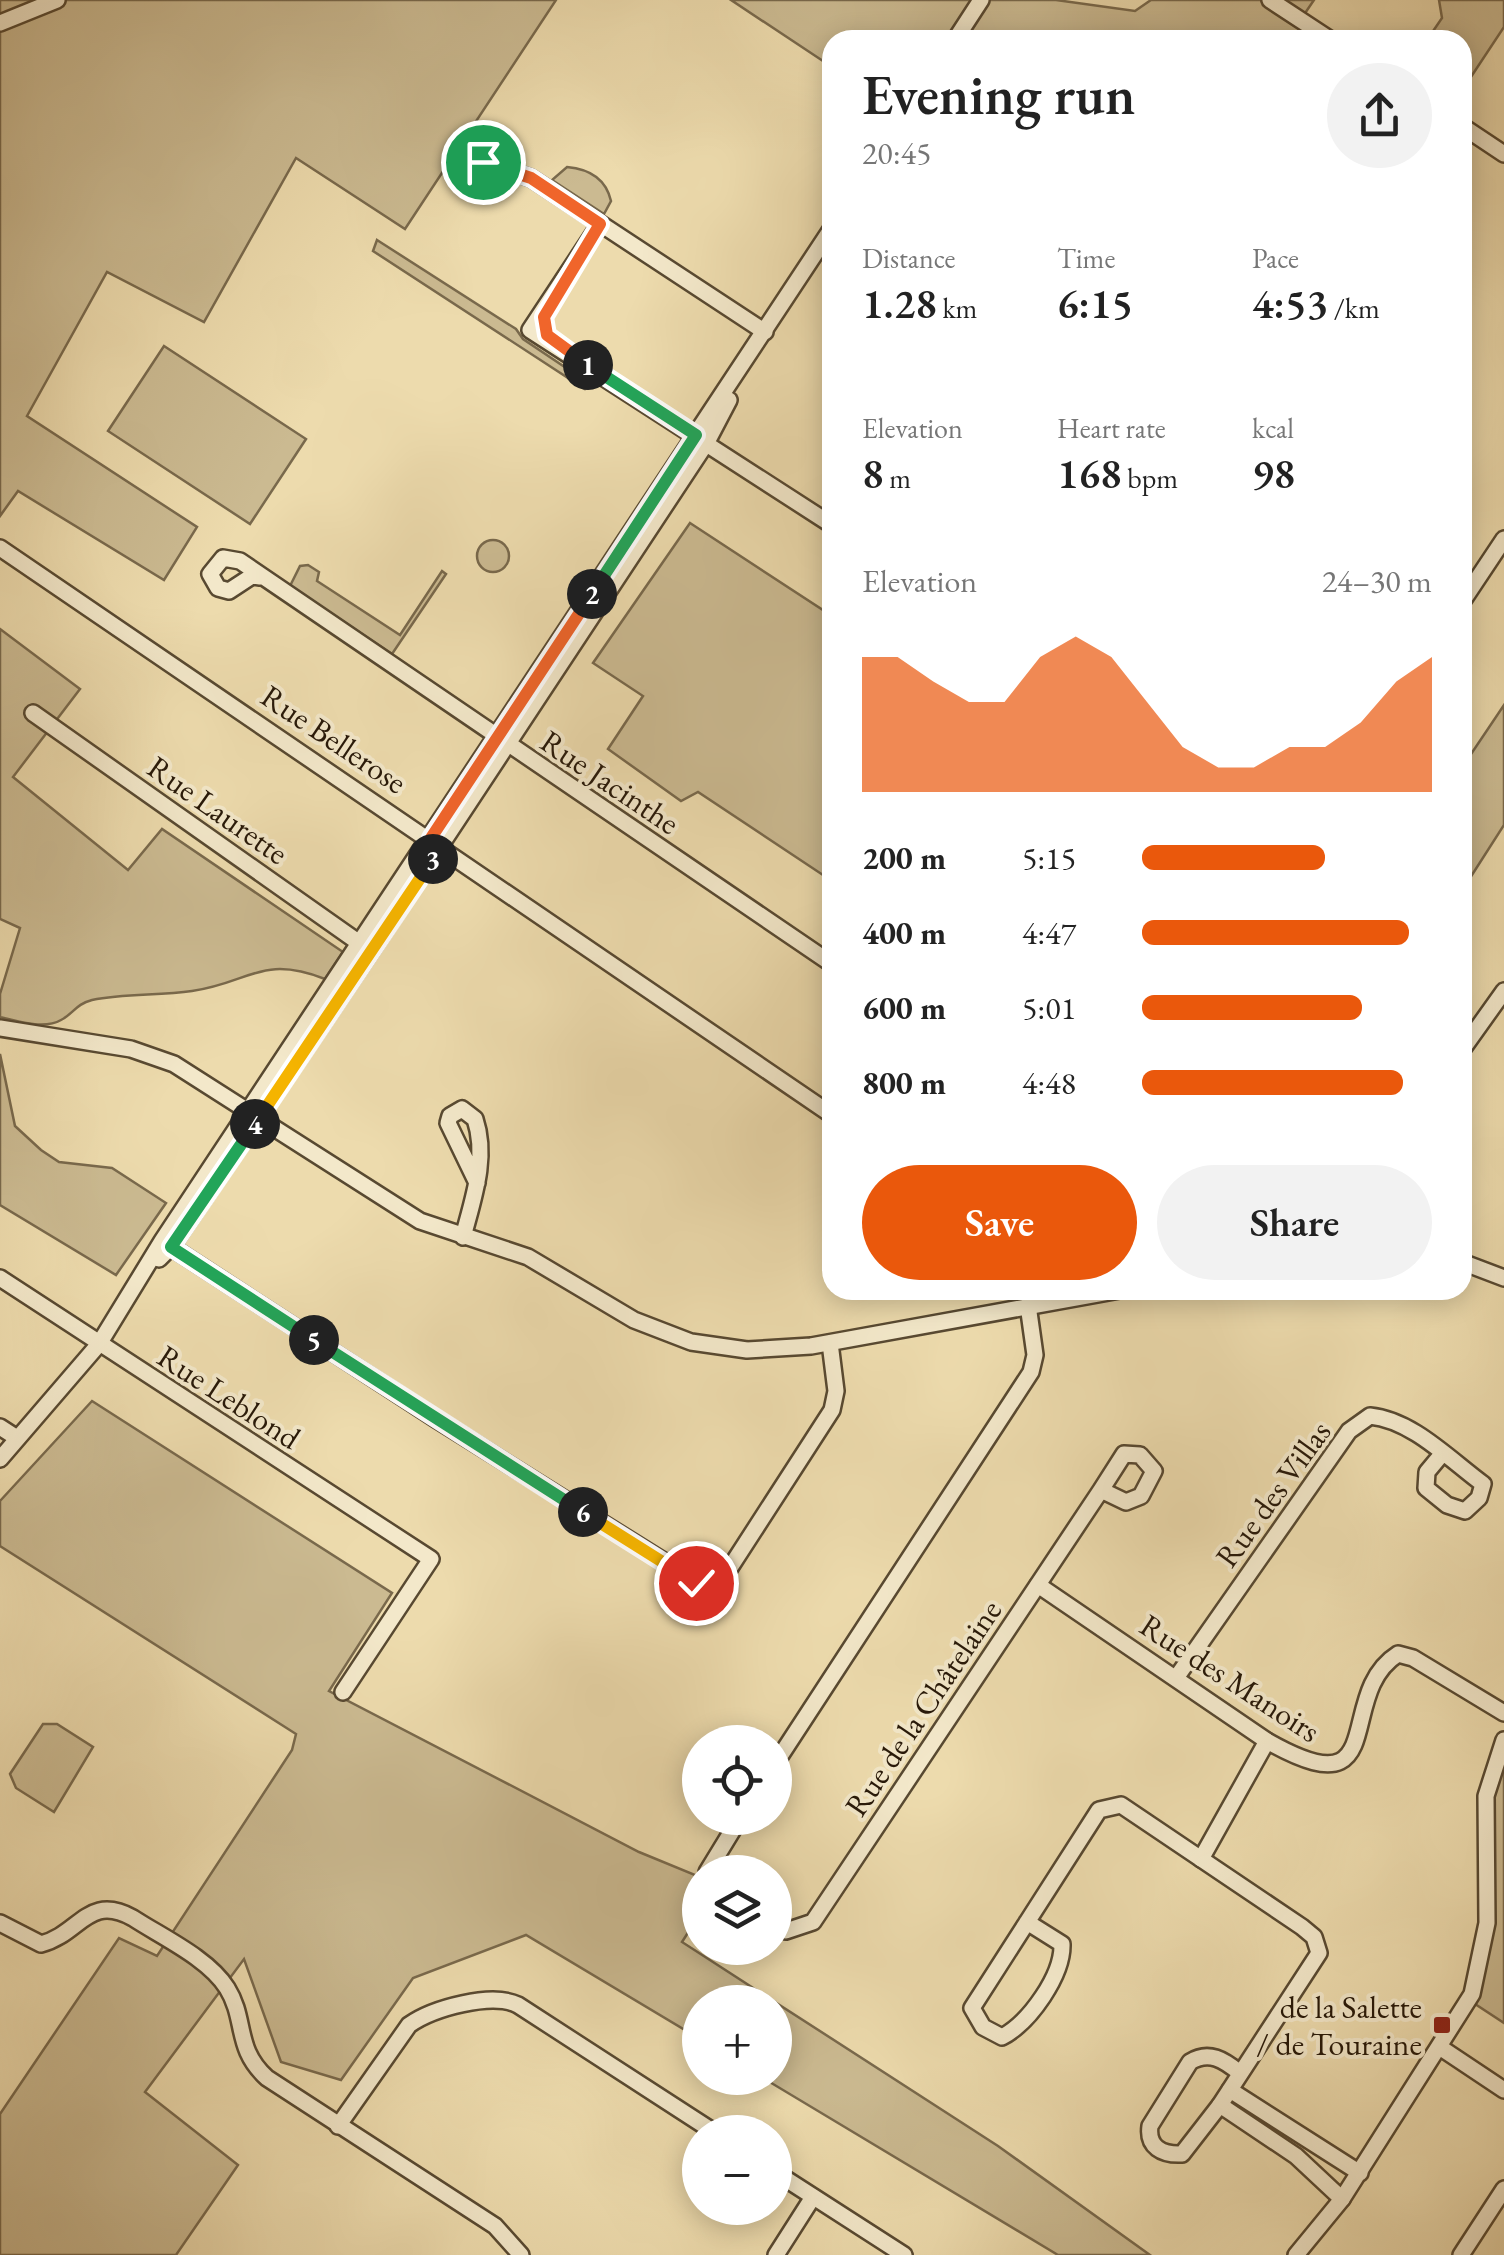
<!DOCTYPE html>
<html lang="en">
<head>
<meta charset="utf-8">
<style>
	:root { --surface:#fff; --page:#f2f2f2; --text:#222; --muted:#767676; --accent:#ea580c }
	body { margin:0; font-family:"EB Garamond",serif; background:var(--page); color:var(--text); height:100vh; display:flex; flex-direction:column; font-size:38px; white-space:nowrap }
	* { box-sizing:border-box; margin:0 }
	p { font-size:32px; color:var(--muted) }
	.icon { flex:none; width:55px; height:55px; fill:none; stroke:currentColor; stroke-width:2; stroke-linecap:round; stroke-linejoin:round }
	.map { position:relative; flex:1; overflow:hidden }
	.drawer { position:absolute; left:822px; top:30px; width:650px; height:1270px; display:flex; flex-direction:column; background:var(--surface); border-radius:30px; box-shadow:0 5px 25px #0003 }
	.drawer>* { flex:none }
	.fabs { position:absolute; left:682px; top:1725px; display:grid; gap:20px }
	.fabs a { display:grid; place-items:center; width:110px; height:110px; border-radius:50%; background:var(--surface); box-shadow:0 5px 25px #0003; font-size:50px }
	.pin { position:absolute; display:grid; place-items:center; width:85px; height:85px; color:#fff; margin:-42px; border:5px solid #fff; border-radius:50%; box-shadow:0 2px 10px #0007 }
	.km { position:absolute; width:50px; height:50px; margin:-25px; border-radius:50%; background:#222; color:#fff; font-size:28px; line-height:50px; text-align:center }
	.round { display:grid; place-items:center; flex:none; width:105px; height:105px; border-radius:52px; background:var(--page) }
	.head { display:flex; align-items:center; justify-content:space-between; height:170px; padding:0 40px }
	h1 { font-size:55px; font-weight:600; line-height:75px }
	.stats { display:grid; grid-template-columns:repeat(3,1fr); gap:15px; height:170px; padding:10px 40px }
	.stats div { display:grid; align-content:center }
	.stats b { font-size:42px; font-weight:600 }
	.stats small { font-size:28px; font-weight:400 }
	.stats p { font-size:28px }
	.chart { height:280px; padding:20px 40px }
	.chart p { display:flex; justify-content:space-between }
	.chart svg { width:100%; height:180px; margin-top:10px; fill:var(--accent); opacity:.7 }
	.action { display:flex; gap:20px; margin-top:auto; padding:20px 40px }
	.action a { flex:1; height:115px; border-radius:60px; background:var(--accent); color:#fff; font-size:40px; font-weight:600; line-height:115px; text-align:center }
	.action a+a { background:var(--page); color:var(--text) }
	ul { padding:0 40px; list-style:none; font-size:32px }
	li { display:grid; grid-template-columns:160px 120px 1fr; align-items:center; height:75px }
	li i { height:25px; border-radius:12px; background:var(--accent) }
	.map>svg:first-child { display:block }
</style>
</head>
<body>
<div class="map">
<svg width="1504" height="2255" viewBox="0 0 1504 2255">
	<rect width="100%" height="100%" fill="#eddbad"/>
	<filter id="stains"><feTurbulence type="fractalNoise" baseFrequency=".002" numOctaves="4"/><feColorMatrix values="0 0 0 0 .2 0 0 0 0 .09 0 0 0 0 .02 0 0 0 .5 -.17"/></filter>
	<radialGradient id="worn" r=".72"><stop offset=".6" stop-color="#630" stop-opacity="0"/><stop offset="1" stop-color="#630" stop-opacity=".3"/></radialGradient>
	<g fill="#cbba91" stroke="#79694c" stroke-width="2.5">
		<polygon points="0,0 556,0 405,229 296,158 204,322 107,272 27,416 197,527 164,580 18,491 0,516"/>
		<polygon points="731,0 1056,0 1135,11 1151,0 1314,0 1301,19 1316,40 832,40 832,67"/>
		<polygon points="1439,0 1504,0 1504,27 1463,89 1462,40 1427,40 1442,18"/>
		<path d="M567,167C589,169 606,179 611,201L604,214L552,180Z"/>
		<polygon points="377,240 516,329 523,339 593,386 585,389 373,251"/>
		<polygon points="164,346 306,439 250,524 108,431"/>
		<polygon points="690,523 832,616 832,881 698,792 681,801 608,749 643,696 593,663"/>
		<circle cx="493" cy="556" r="16"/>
		<polygon points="308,565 319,572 317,581 400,635 442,571 446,574 392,654 290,586 300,566"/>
		<path d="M0,629L80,689L13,777L128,870L162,829L343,952L325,979C261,954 250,983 192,991C159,996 125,993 92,1000C76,1004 73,1014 61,1020C44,1030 17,1021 0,1017V994L20,928L0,919Z"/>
		<polygon points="1504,705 1504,825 1463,889 1463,766"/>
		<polygon points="0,1054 15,1126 41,1150 59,1162 112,1168 166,1203 116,1275 0,1205"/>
		<polygon points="92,1401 392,1593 329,1691 639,1852 700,1877 700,1914 682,1942 998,2146 1150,2255 1058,2255 763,2078 775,2078 775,2002 700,2002 700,2039 526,1935 413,1978 341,2080 281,2062 244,1959 145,2092 238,2165 176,2255 0,2255 0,2114 119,1938 157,1956 292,1750 296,1734 0,1546 0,1501"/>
		<polygon points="43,1724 57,1724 93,1747 54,1812 16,1788 10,1774"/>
		<polygon points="1504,1740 1504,2023 1469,2000 1479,1973 1485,1820"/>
	</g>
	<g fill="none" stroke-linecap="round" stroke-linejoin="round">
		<g stroke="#584931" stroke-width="20">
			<g id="minor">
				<polyline points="1270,0 1331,40"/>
				<polyline points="0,23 57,0"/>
				<polyline points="955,40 981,0"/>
				<polyline points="1462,126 1504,154"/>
				<circle cx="494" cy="173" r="16"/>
				<polyline points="510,171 531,178 765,332"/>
				<polyline points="600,224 530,330 832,525"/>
				<polyline points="0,548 832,1115"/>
				<polyline points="260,577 252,576 229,591 218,588 210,574 223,558 240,561 832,964"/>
				<polyline points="1462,602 1504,539"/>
				<polyline points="33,713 365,947"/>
				<polyline points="0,1028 131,1049 174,1064 420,1221 528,1257 634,1320 691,1342 747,1350 811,1346 1120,1290"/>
				<polyline points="1462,1050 1504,991"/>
				<path d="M463,1237C473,1199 488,1158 475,1119L462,1109L450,1116L448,1123L477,1183"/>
				<polyline points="165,1243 436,1419 705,1587 715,1586 724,1577 832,1410 836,1391 830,1343"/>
				<polyline points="159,1259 171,1247 371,951 707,442 729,400"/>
				<polyline points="1462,1262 1504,1278"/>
				<polyline points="0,1278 431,1559 343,1692"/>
				<polyline points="0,1427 17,1438"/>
				<polyline points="0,1459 99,1344 162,1241 832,228"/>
				<path d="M1038,1585L1267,1741C1394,1813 1333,1695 1398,1654L1413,1658L1504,1713"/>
				<path d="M1176,1678L1349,1431L1370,1416C1412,1420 1449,1459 1483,1484L1479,1498L1465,1511L1447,1505L1426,1488L1427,1472L1442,1454"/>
				<polyline points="775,1764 1031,1372 1035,1355 1028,1305"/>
				<polyline points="1201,1859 1267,1741"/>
				<polyline points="707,1872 740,1818"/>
				<path d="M1027,1922L1062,1944C1063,1975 1030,2022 1002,2037L983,2027L972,2008L1099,1810L1121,1805L1302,1927L1314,1937L1319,1953L1220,2105L1182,2154C1162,2155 1147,2147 1150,2126L1190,2062C1209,2050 1224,2060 1240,2073"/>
				<path d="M0,1923L41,1944C80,1934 88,1893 133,1918C162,1937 208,1958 227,1988C247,2020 234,2048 267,2078L495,2226L521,2255"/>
				<polyline points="775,1924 786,1931 813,1922 1101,1490 1124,1454 1140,1455 1154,1471 1141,1496 1126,1502 1101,1490"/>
				<polyline points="1441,2048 1504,2090"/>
				<polyline points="1230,2090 1360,2173"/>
				<polyline points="1220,2105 1296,2156 1342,2199"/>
				<path d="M338,2126L409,2025C433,2008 492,1992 518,2005L714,2132"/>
				<polyline points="775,2172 904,2255"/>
				<polyline points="776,2255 813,2197"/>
				<polyline points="1296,2255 1342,2199 1472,1994 1487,1923 1486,1796 1504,1740"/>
				<polyline points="1461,2255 1504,2189"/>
			</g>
		</g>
		<use href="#minor" stroke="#f3e8ca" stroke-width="15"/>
	</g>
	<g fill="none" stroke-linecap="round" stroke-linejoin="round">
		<g stroke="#fff" stroke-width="20">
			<polyline id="split-1" points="483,162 502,159 510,171 531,178 600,224 544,317 547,335 588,365"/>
		</g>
		<g stroke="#fff" stroke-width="20">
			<polyline id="split-2" points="588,365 696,435 592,594"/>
		</g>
		<g stroke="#fff" stroke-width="20">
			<polyline id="split-3" points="433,859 440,848 431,838 592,594"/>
		</g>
		<g stroke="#fff" stroke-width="20">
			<polyline id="split-4" points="255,1124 433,859"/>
		</g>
		<g stroke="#fff" stroke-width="20">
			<polyline id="split-5" points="255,1124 171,1247 314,1340"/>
		</g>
		<g stroke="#fff" stroke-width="20">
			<polyline id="split-6" points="314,1340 583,1512"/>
		</g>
		<g stroke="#fff" stroke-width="20">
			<polyline id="split-7" points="583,1512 696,1583"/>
		</g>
		<use href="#split-1" stroke="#f0652b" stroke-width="12"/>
		<use href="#split-2" stroke="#22a559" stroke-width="12"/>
		<use href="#split-3" stroke="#f0652b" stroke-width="12"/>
		<use href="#split-4" stroke="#f5b400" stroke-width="12"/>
		<use href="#split-5" stroke="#22a559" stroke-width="12"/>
		<use href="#split-6" stroke="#22a559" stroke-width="12"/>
		<use href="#split-7" stroke="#f5b400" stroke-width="12"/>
	</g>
	<rect fill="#8f2418" stroke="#f3e8ca" stroke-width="4" x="1432" y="2015" width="20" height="20" rx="5"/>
	<g text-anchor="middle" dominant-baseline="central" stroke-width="8" stroke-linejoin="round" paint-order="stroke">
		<g font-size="32" fill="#271808" stroke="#f3e8ca">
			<text transform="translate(334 739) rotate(34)">Rue Bellerose</text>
			<text transform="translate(610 782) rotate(34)">Rue Jacinthe</text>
			<text transform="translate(218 810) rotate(35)">Rue Laurette</text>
			<text transform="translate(229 1397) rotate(33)">Rue Leblond</text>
			<text transform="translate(1273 1494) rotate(-54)">Rue des Villas</text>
			<text transform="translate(1230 1678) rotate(33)">Rue des Manoirs</text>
			<text transform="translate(923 1708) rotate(-56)">Rue de la Châtelaine</text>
		</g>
		<g font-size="32" fill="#271808" stroke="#f3e8ca" text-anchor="end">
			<text x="1422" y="2007">de la Salette<tspan x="1422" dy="37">/ de Touraine</tspan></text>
		</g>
	</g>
	<rect width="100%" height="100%" filter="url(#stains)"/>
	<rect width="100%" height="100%" fill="url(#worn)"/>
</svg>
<div class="fabs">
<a><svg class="icon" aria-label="locate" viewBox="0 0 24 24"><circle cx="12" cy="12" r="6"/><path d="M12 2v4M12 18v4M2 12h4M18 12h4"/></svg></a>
<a><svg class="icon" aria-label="layers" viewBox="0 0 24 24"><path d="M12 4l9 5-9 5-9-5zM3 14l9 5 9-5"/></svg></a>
<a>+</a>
<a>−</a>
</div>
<div class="pin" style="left:483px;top:162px;background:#1e9e55"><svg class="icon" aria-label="arrive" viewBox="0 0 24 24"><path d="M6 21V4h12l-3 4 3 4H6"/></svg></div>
<div class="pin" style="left:696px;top:1583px;background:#d93025"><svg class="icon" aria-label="check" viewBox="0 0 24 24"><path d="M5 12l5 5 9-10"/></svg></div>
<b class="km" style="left:588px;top:365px">1</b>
<b class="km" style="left:592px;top:594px">2</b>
<b class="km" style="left:433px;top:859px">3</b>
<b class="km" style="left:255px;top:1124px">4</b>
<b class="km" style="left:314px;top:1340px">5</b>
<b class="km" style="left:583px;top:1512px">6</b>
<section class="drawer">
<div class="head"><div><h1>Evening run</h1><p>20:45</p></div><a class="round"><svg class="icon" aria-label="share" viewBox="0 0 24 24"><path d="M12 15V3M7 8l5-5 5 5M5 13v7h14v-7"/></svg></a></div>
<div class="stats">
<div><p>Distance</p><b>1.28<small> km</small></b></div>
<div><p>Time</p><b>6:15</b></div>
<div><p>Pace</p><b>4:53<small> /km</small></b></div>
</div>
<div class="stats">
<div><p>Elevation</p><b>8<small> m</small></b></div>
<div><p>Heart rate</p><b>168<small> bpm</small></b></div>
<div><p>kcal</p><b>98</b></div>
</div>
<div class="chart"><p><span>Elevation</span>24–30 m</p>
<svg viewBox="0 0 160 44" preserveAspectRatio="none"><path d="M0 44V11L10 11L20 17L30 22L40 22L50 11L60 6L70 11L80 22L90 33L100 38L110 38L120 33L130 33L140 27L150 17L160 11V44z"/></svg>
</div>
<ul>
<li><b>200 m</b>5:15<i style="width:63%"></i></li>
<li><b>400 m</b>4:47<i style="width:92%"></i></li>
<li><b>600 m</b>5:01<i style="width:76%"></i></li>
<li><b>800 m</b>4:48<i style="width:90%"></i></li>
</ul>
<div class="action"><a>Save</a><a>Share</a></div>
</section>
</div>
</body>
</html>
